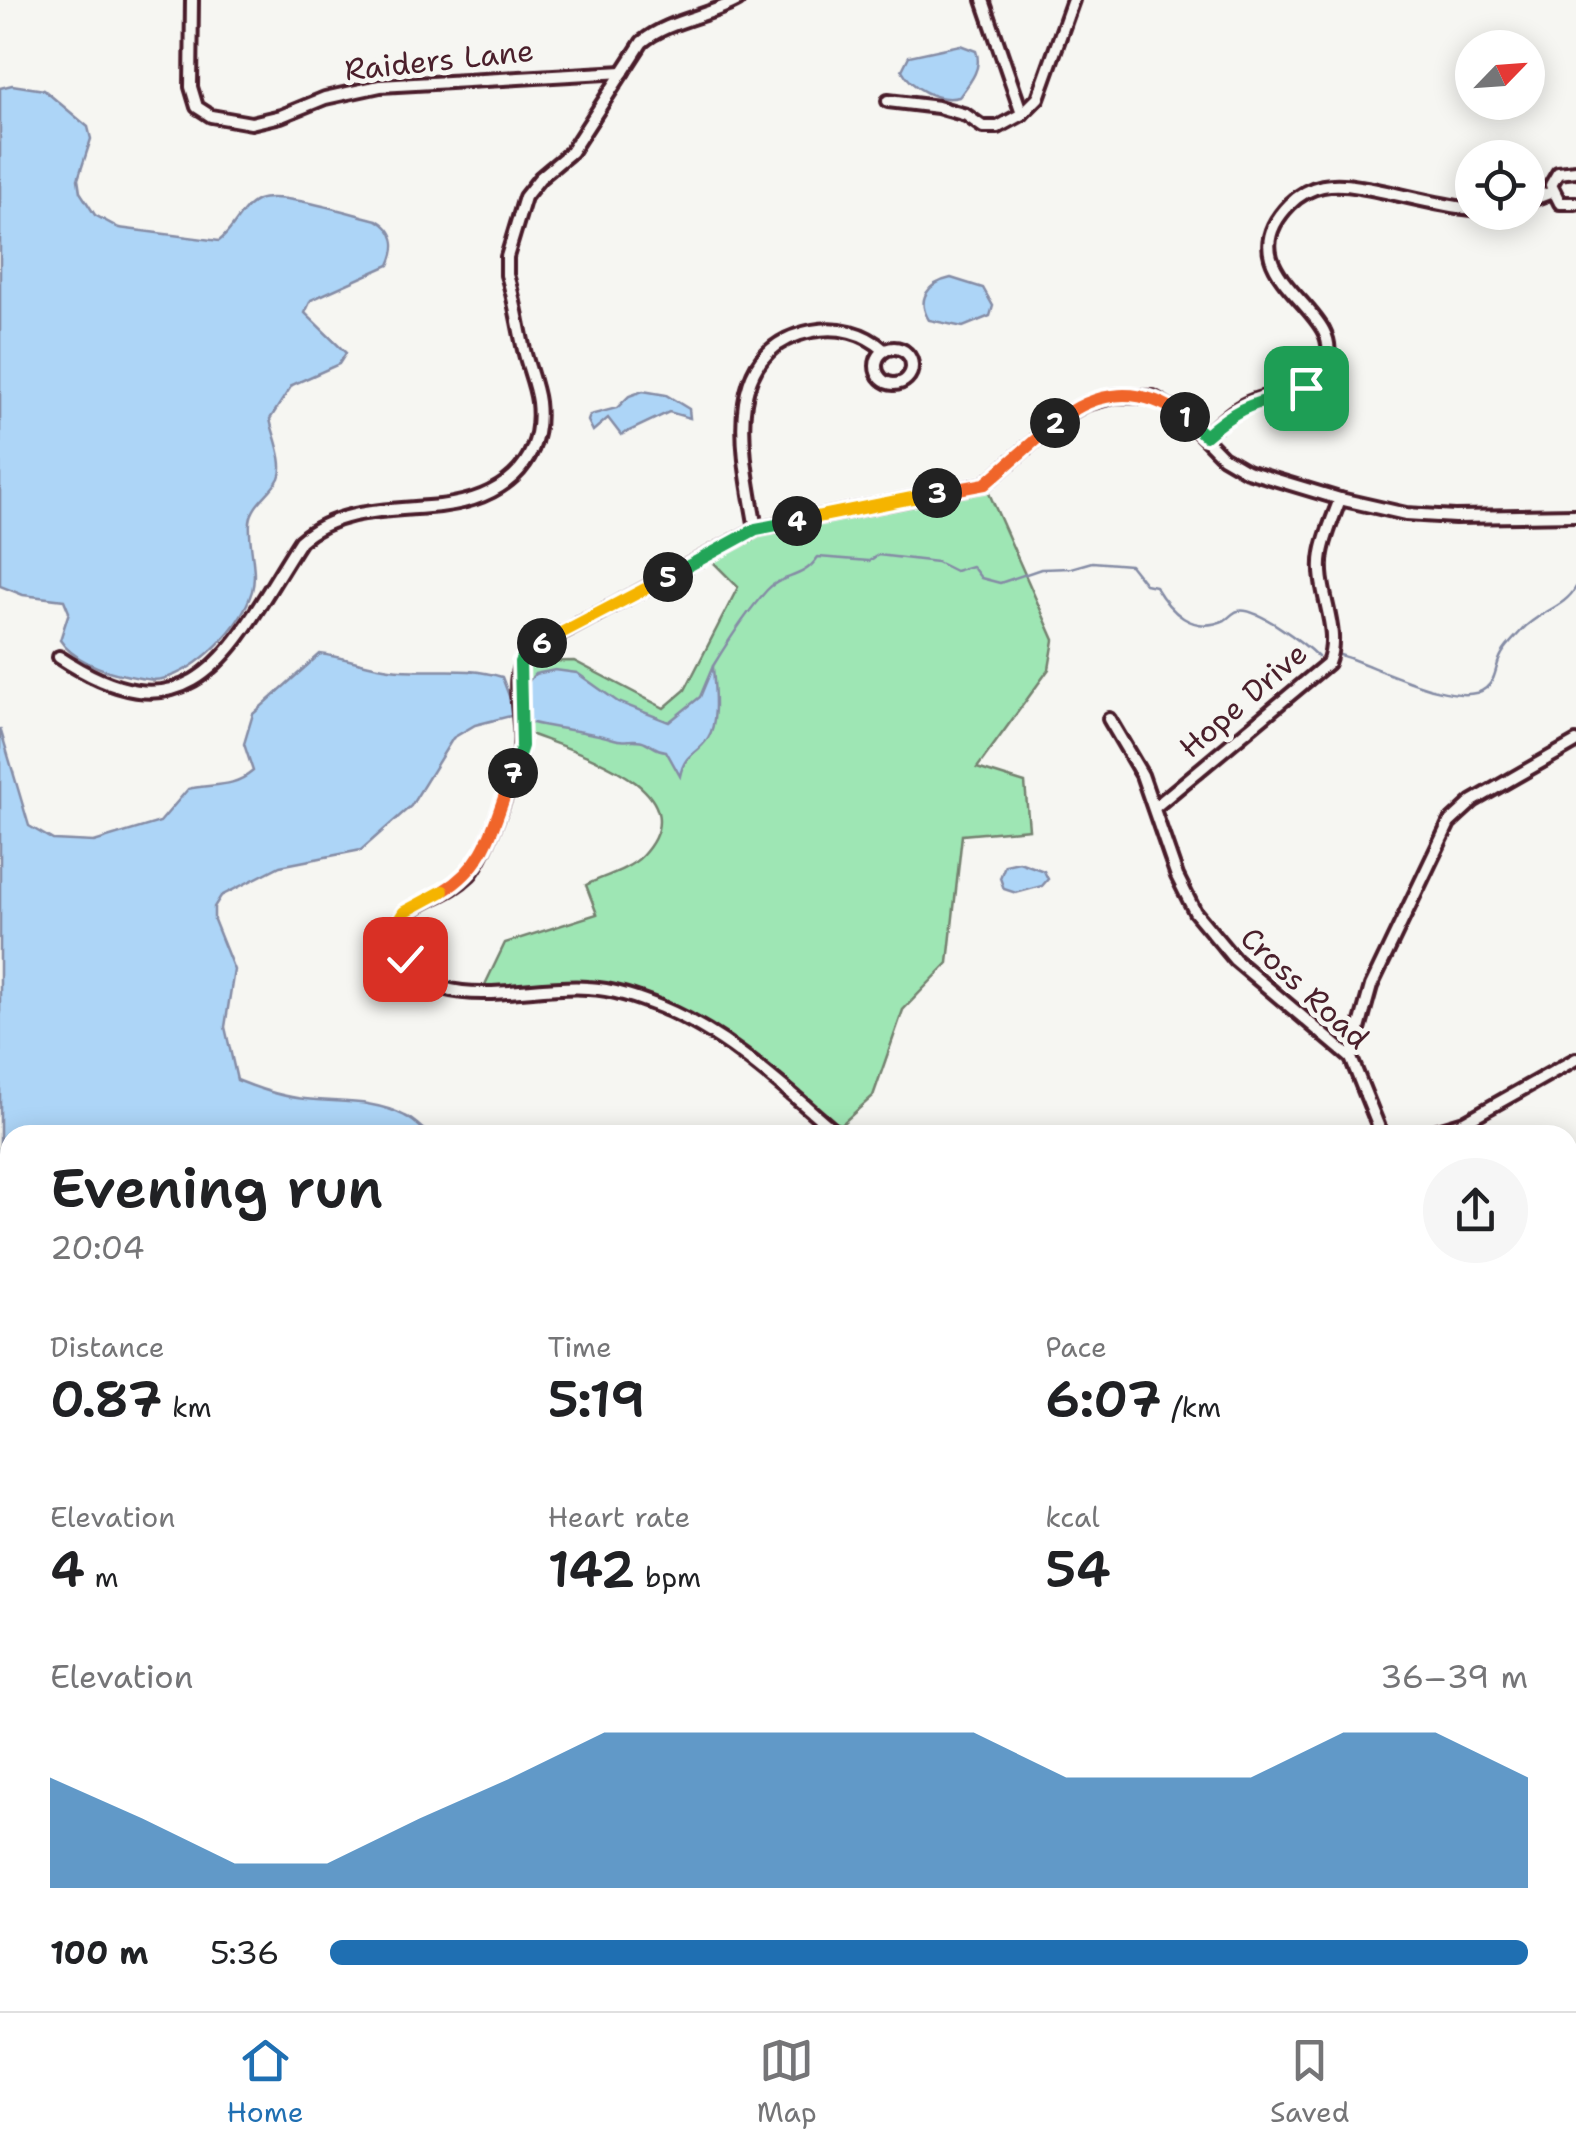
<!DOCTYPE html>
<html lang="en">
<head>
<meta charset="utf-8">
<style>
	:root { --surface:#fff; --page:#f6f6f6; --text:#202124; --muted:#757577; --line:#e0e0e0; --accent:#1f6fb2 }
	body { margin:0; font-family:"Shantell Sans",sans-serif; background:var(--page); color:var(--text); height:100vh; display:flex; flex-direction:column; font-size:38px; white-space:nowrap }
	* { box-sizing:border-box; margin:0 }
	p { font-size:32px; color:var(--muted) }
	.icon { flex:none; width:55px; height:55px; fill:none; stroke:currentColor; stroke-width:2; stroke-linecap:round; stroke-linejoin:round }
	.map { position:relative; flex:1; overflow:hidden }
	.panel { position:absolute; left:0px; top:1125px; width:1578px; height:888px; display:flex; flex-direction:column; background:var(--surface); border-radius:30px 30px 0 0; box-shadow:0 5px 25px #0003 }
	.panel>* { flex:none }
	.needle { width:65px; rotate:65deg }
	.tools { position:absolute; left:1455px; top:30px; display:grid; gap:20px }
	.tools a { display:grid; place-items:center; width:90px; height:90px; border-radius:50%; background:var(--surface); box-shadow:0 5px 25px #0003; font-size:50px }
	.pin { position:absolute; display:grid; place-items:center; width:85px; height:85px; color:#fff; margin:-42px; border-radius:20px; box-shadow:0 5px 15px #0006 }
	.km { position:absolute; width:50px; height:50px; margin:-25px; border-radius:50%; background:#222; color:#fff; font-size:28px; line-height:50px; text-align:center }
	.round { display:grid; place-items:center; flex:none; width:105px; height:105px; border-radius:52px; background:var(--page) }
	.overview { display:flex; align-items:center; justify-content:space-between; height:170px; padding:0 50px }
	h1 { font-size:55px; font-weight:600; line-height:75px }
	.metrics { display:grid; grid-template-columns:repeat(3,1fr); gap:15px; height:170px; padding:10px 50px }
	.metrics div { display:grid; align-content:center }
	.metrics b { font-size:50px; font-weight:600 }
	.metrics small { font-size:28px; font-weight:400 }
	.metrics p { font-size:28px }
	.chart { height:280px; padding:20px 50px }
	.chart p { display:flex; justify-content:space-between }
	.chart svg { width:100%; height:180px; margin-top:10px; fill:var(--accent); opacity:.7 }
	ul { padding:0 50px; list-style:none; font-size:32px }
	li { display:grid; grid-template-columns:160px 120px 1fr; align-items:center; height:75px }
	li i { height:25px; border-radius:12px; background:var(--accent) }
	.menu { display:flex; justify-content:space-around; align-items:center; height:140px; border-top:2px solid var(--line); background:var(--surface); font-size:28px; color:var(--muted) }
	.menu a { display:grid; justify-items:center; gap:5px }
	.menu .selected { color:var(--accent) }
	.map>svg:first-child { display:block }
</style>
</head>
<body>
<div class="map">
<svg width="1576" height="2011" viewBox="0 0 1576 2011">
	<rect width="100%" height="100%" fill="#f6f6f2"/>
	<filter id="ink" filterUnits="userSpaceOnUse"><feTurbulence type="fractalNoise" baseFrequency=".01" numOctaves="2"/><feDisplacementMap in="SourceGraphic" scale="20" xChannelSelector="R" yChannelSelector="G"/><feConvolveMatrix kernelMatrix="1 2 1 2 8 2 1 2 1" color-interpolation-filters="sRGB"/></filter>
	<g filter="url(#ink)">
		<g fill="#9ee6b4" stroke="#748270" stroke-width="2.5">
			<path d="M985,484L1054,640L1049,669L977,768L1025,783L1029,829L962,835L948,963L903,1010L873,1096L834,1131L691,1020L590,988L480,995L505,943L597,914L586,885C602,877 630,869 642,856C707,786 568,750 522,731L520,662L574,661L664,708L685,690L738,587L707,556L756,529Z"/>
			<polygon points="683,2002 688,2011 483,2011 477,2003"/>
		</g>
		<g fill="#add5f7" stroke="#858ca5" stroke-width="2.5">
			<path d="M960,45L976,51C983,68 969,84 959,97C938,102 912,89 902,70L909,56Z"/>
			<path d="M12,85L44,90L88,127L91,139L78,179L80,192L95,215L119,228L219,241C234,230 240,208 258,200C280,191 351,214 377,220C396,231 398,246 389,265L311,300L305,313L346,353L339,364L292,385L270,419C273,435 286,463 279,478C271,494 252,503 250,522C248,544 258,570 252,591C241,627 199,670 162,679C152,682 136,677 125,675C102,671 72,659 60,640L69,612L64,600L23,595L0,586V88Z"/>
			<path d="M951,278L983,288L993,306L990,316L963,327L929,320C916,299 928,283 951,278Z"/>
			<polygon points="643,391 666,395 689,409 690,418 669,412 621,435 608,418 593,431 588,421 590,415 617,408 629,396"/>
			<path d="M320,654C344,657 367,666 390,669C428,674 465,665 502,677L512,704L526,703V684L535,674L555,670L577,673L618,702L669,722L700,697L713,666C714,686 719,721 708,738C696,756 685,752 680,776L666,751C655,750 654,746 645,742C636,737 624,743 614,739C586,730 558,730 529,722L526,712L475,725L453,738L411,806L361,850L280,866L221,896L214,907V920L234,970L225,1027L237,1080C259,1089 281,1097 305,1099C338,1103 374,1099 405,1116C414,1120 422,1129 430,1135H10V1165L0,1167V728L29,826L53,840L94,842L160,822L188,789C213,783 232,789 253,771L244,744L253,714Z"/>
			<polygon points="1019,862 1044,871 1048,879 1042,886 1016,893 1004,889 1000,878 1005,865"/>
			<polygon points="10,1202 10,1552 0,1549 0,1204"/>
			<polygon points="284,2003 477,2002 483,2011 279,2011"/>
			<polygon points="683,2003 1139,2003 1117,2011 688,2011"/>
		</g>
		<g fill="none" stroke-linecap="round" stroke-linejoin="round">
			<g stroke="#858ca5" stroke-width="2.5">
				<path d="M1340,655C1372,664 1459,711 1486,688C1497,679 1495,665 1502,654C1507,645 1516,637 1522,630C1537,612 1565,608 1576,587"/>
				<path d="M713,666C730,638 746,613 767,590C782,574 803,580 818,557L869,561L878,555L937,562L955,571L972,566L981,578L1000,583L1041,569L1071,568L1092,562L1130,565L1145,584L1155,586C1170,611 1192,635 1225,620C1230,617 1233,612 1238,611C1256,606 1306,645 1318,657"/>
			</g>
			<g stroke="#4a1f2b" stroke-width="18">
				<g id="street">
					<polyline points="192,0 191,87 197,107 211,116 251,123 281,116 325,98 380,86 623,72"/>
					<polyline points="888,101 938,107 966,115 983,127 998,127 1022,114 983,0"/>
					<polyline points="1022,114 1038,98 1073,0"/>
					<polyline points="1576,171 1558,173 1551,185 1560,203 1576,203"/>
					<polyline points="1528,201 1552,192"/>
					<circle cx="894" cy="366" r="18"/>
					<path d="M1205,436C1220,423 1235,407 1255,400C1284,390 1309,396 1325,363C1351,310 1220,275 1290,204C1310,184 1333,182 1360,187C1397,193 1435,205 1472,209"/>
					<path d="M756,529C745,463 716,349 812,331C838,326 864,332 884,350"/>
					<path d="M59,657C196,748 234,643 300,541C339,507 393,511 440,506C499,499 545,467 538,402C536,385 528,367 524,350C518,325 515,300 507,275V257L525,197L540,178L571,152L642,42C669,20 707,17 738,0"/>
					<polyline points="1109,719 1142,775 1177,876 1195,912 1235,960 1351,1058 1382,1135"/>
					<path d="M1154,808L1328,663C1342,627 1315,591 1322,553C1325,535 1334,516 1340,499"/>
					<polyline points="1351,1058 1371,986 1449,823 1473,801 1576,742"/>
					<path d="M839,1135C784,1088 729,1035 661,1007C638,998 613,989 588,988C520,982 413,1027 393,928C412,900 446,898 469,875C486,856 509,786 518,760C528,726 505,681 527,652L756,529L985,484L1062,417L1086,404L1115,396L1153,397L1181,414L1223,457L1247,471L1340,499L1406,514L1455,517L1576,515"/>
					<polyline points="1421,1135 1464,1122 1576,1059"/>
					<polyline points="1568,1549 1576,1543"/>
					<polyline points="0,1570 10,1571"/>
					<polyline points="0,1654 10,1645"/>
					<polyline points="670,2002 674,2011"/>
				</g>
			</g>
			<use href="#street" stroke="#f6f6f2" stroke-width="10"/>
		</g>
	</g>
	<g fill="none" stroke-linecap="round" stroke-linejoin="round" filter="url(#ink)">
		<g stroke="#fff" stroke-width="20">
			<path id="split-1" d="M1185,417L1205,436C1247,399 1258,405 1306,388"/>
		</g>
		<g stroke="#fff" stroke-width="20">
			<path id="split-2" d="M1055,423C1097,389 1141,385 1185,417"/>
		</g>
		<g stroke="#fff" stroke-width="20">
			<polyline id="split-3" points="937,493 985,484 1055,423"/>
		</g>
		<g stroke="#fff" stroke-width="20">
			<polyline id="split-4" points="797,521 937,493"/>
		</g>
		<g stroke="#fff" stroke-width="20">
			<polyline id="split-5" points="668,577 756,529 797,521"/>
		</g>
		<g stroke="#fff" stroke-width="20">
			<polyline id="split-6" points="542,643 668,577"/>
		</g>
		<g stroke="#fff" stroke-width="20">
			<polyline id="split-7" points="513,773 522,746 520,662 527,652 542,643"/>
		</g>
		<g stroke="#fff" stroke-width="20">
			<path id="split-8" d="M443,891C489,864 494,820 513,773"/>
		</g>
		<g stroke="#fff" stroke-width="20">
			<polyline id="split-9" points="405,959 394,928 404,912 443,891"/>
		</g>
		<use href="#split-1" stroke="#22a559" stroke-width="12"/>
		<use href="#split-2" stroke="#f0652b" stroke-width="12"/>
		<use href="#split-3" stroke="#f0652b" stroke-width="12"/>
		<use href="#split-4" stroke="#f5b400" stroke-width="12"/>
		<use href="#split-5" stroke="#22a559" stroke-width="12"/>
		<use href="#split-6" stroke="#f5b400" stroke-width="12"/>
		<use href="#split-7" stroke="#22a559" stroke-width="12"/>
		<use href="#split-8" stroke="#f0652b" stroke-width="12"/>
		<use href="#split-9" stroke="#f5b400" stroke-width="12"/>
	</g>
	<g text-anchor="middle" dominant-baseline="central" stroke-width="10" stroke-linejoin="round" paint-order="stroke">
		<g font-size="30" fill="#4a1f2b" stroke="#f6f6f2">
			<text transform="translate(439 60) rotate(-6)">Raiders Lane</text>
			<text transform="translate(1243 700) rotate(-41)">Hope Drive</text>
			<text transform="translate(1305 988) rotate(43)">Cross Road</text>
		</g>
	</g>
</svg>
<div class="tools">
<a><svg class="needle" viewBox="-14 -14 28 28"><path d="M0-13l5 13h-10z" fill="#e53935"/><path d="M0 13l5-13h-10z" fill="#757577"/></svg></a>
<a><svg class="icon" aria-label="locate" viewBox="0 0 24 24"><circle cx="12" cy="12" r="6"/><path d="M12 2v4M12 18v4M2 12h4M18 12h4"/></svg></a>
</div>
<div class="pin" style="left:1306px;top:388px;background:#1e9e55"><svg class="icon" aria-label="arrive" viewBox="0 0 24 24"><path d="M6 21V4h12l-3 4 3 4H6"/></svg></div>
<div class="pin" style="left:405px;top:959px;background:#d93025"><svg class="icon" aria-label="check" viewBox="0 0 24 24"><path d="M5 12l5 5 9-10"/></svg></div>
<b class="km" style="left:1185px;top:417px">1</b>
<b class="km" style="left:1055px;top:423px">2</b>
<b class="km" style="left:937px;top:493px">3</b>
<b class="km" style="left:797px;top:521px">4</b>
<b class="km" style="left:668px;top:577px">5</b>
<b class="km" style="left:542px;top:643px">6</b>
<b class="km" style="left:513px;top:773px">7</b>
<section class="panel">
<div class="overview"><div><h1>Evening run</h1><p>20:04</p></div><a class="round"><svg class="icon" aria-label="share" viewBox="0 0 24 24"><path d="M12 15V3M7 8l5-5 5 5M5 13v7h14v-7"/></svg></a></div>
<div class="metrics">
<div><p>Distance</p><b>0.87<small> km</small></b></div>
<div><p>Time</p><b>5:19</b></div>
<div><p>Pace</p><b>6:07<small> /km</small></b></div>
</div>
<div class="metrics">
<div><p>Elevation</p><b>4<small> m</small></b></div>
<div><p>Heart rate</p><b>142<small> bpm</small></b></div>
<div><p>kcal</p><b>54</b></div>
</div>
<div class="chart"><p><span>Elevation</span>36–39 m</p>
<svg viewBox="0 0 160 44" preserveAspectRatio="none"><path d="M0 44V17L10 27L20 38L30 38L40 27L50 17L60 6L70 6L80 6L90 6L100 6L110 17L120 17L130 17L140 6L150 6L160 17V44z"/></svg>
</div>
<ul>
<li><b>100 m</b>5:36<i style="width:100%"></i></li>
</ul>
</section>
</div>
<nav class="menu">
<a class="selected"><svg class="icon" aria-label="home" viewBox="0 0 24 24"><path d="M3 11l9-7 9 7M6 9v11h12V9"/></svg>Home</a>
<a><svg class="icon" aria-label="map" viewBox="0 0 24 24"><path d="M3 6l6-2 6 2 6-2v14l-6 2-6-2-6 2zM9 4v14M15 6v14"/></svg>Map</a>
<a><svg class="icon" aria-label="saved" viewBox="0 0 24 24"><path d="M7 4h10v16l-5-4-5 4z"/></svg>Saved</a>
</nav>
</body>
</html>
